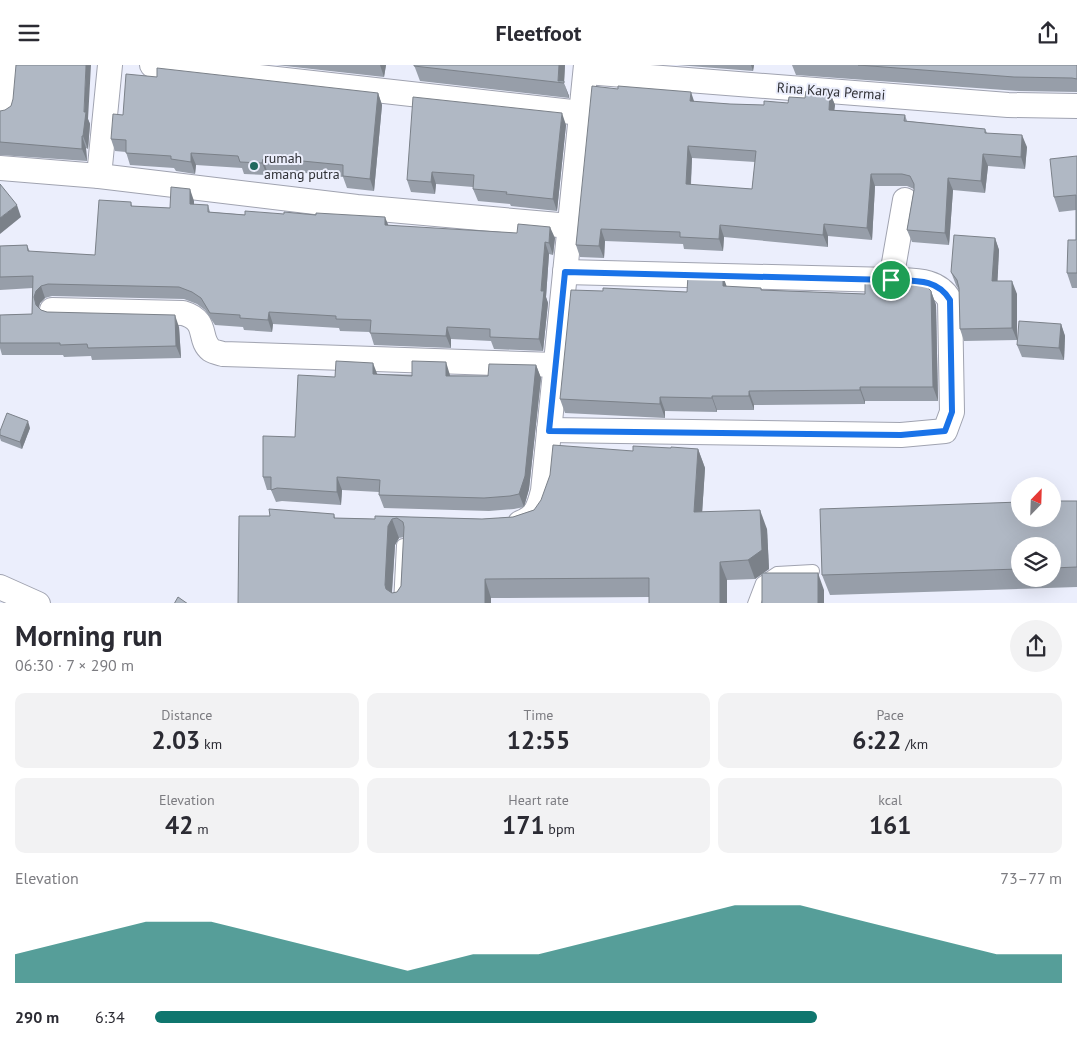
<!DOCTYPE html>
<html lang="en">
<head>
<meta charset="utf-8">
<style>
	:root { --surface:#fff; --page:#f2f2f3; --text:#2b2b33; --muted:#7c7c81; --accent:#0f766e }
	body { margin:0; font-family:"PT Sans",sans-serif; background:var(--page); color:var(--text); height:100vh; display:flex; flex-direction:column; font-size:19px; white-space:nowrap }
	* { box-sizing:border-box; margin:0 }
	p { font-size:16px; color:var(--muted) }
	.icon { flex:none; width:28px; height:28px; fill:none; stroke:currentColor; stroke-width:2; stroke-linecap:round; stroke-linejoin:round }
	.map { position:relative; height:538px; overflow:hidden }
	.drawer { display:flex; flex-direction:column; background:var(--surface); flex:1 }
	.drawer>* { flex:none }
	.needle { width:32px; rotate:23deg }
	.buttons { position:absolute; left:1011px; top:412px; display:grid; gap:10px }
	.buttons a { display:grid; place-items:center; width:50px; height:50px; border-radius:50%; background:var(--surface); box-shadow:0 5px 20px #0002; font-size:25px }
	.pin { position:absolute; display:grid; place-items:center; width:42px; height:42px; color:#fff; margin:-21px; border:2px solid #fff; border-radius:50%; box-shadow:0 1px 5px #0007 }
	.round { display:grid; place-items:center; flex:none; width:52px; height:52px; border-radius:26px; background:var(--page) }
	.headline { display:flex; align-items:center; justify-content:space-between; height:85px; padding:0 15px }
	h1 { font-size:28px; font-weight:700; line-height:38px }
	.figures { display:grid; grid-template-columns:repeat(3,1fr); gap:8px; height:85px; padding:5px 15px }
	.figures div { display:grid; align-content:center; border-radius:10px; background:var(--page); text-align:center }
	.figures b { font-size:25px; font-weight:700 }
	.figures small { font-size:14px; font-weight:400 }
	.figures p { font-size:14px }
	.chart { height:140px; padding:10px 15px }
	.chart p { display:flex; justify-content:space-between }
	.chart svg { width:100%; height:90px; margin-top:5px; fill:var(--accent); opacity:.7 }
	ul { padding:0 15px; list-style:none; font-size:16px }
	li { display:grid; grid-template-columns:80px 60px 1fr; align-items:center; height:38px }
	li i { height:12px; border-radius:6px; background:var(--accent) }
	header { display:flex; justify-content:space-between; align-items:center; height:65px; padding:0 15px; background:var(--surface); font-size:22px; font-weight:700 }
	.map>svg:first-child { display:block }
</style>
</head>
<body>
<header><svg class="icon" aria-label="menu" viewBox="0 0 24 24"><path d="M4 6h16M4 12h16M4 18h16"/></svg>Fleetfoot<svg class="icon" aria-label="share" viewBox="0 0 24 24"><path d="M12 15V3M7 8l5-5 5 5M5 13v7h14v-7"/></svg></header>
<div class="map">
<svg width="1077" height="539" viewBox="0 0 1077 539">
	<rect width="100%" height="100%" fill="#ebeefc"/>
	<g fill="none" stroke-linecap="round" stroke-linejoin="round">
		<g stroke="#a0a3b0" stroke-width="14">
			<g id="lane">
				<polyline points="400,539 403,480"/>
				<polyline points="754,539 762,518 777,508 813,506"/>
			</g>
		</g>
		<g stroke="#a0a3b0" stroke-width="26">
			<g id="street">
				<polyline points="152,0 581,48"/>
				<polyline points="586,7 1008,40 1077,41"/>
				<polyline points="4,45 7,0"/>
				<polyline points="0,103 99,111 357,142 570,161"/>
				<polyline points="99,111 110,0"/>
				<polyline points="891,215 905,135"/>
				<path d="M52,245L183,248C210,256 197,274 211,285C214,287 220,288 223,289L556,300"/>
				<path d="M549,365L901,370L945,366L952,347L950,235C937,213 914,216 891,215L565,207"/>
				<path d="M520,458C536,452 539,442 543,426L586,0"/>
				<polyline points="0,522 38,539"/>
			</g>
		</g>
		<use href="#lane" stroke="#fff" stroke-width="12"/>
		<use href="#street" stroke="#fff" stroke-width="24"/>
	</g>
	<g fill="#979ea9" fill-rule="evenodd">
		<polygon points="276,0 386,0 384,12"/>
		<polygon points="414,0 565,0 564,18 569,31 569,33 420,16"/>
		<polygon points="677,0 754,0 753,6"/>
		<polygon points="792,0 1077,0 1077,27 1019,26 796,10"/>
		<polygon points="378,28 382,40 374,126 347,123 343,112 296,107 267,106 267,110 244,109 242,103 196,100 195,109 176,106 174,103 130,100 126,87 115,86 111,74 123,50"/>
		<path d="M830,28L835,40L834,45L905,50L907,56L985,64L987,68L1027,82L1025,104L988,101L985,128L953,125L949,180L912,177L907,165L914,124L907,121H875L872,175L828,171V182L724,172L723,186L684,184L683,179L605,176L604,193L580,192L576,180L694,37L730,39L764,40L788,38L805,33ZM692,93L755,97L752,124L691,120Z"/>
		<polygon points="0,46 88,54 90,59 88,84 86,83 87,96 0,90"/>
		<polygon points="566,60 557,146 511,141 510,139 478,136 473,124 473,122 436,119 435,129 411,127 407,115"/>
		<polygon points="1077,91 1077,223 1072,223 1067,208 1076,175 1076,145 1059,147 1054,132"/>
		<polygon points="194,136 194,140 208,140 210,147 555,173 553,190 549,189 546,232 548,238 543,286 494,284 491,276 451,274 451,283 374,280 370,267 340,266 339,263 273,259 272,267 244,265 243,262 215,260 205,245 197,239 184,234 52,231 45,233 40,238 39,243 41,245 47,247 179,262 181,293 92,295 91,291 64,292 63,290 2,290 0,283 0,250 32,249 33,223 0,225 0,181 27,180 30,187 95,190 131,137 132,141 170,143"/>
		<polygon points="995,173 999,185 997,216 1017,229 1017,275 964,276 960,264 959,225 956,220 951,207"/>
		<polygon points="727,222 761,223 762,225 865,229 931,226 936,240 938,336 865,336 865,339 754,340 754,345 717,345 717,347 665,346 665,353 565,348 560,334 687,227"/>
		<polygon points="1061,259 1065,271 1064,295 1022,292 1017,280"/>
		<polygon points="536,300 541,313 529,424 524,442 514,444 489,446 384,443 379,430 379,427 342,425 341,440 282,436 276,437 271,425 267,425 263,412 295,372 335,312 377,309 488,311"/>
		<polygon points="30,363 22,384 1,376 0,373 0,366"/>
		<path d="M671,383L698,384L705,403L702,447L767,464L769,504L763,508L824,525V539H762V509L755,514L727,515V539H649V532L491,533V539H238L270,451L334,449L335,453L375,454V451L482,454L513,452L534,445L633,386ZM404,472L401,521L397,527L392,528L395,480L399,473Z"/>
		<path d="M1077,436V522L830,530L822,510ZM1020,481H1052V514H1020Z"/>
	</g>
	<g fill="#7b8189">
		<polygon points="86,0 91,0 88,54 90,59 88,84 83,71 84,47"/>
		<polygon points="380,0 386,0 384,12"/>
		<polygon points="559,0 565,0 564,18 569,31 569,33 564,18 558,16"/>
		<polygon points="751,0 754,0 753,6"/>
		<polygon points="691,27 695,39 690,36"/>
		<polygon points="378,28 382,40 374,126 370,114"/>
		<polygon points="830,28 835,40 833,57 829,45"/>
		<polygon points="562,48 566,60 557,146 553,134"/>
		<polygon points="1022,70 1027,82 1025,104 1021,92"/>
		<polygon points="82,71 86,83 87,96 82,84"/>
		<polygon points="688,81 692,93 690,132 686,119"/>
		<polygon points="191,88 196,100 195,109 191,97"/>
		<polygon points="983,89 988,101 985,128 981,116"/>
		<polygon points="263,94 267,106 267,110 262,98"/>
		<polygon points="432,107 436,119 435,129 431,117"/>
		<polygon points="871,109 875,121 872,175 867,163"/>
		<polygon points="948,113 953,125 949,180 945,168"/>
		<polygon points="190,124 194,136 194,151 190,139"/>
		<polygon points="17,140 21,152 0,169 0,153"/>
		<polygon points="385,152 390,164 385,160"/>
		<polygon points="824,159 828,171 828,182 823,170"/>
		<polygon points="720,160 724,172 723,186 719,174"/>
		<polygon points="550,162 555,173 553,190 549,178"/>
		<polygon points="601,164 605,176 604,193 599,181"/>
		<polygon points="995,173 999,185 997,228 992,216"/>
		<polygon points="545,177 549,189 546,232 548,238 543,286 539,274 541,226"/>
		<polygon points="723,211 728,225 723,221"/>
		<polygon points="1012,216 1017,229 1017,275 1012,263"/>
		<polygon points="41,221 45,233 40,238 38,244 36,240 34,232 36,226"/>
		<polygon points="931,226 936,240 938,336 933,322"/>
		<polygon points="269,247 273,259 272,267 268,255"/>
		<polygon points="175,250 179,262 181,293 176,281"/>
		<polygon points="1061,259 1065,271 1064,295 1059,283"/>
		<polygon points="447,262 451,274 451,283 446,271"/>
		<polygon points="446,297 450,310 450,324 446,311"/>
		<polygon points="373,298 378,311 373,309"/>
		<polygon points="536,300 541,313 529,424 524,442 519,429"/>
		<polygon points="860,322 865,336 865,339 860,325"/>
		<polygon points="749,326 754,340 754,345 749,331"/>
		<polygon points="712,331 717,345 717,347 712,333"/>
		<polygon points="660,332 665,346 665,353 660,339"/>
		<polygon points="28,356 30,363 22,384 20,377"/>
		<polygon points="698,384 705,403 701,466 694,447"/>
		<polygon points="337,412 342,425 341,440 337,427"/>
		<polygon points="760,445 767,464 769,504 755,514 748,495"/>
		<polygon points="392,454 399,473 395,480 391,539 385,520 388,461"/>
		<polygon points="720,497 727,515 727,539 720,539"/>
		<polygon points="818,508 824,525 824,539 818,539"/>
		<polygon points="485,514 491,533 491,539 485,539"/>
	</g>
	<g fill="#b0b8c4" stroke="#7b8189" fill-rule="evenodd">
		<polygon points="16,0 86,0 84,47 86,47 83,71 82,71 82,84 0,77 0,46 5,45 11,41 13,34"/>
		<polygon points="414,0 559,0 558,16 564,16 564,18 414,1"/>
		<polygon points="858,0 1077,0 1077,14 1072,13 1014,12"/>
		<polygon points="157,3 378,28 370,114 343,111 343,100 292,95 263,94 262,98 240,97 238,91 191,88 191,97 171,94 171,91 126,88 126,75 111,74 113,49 123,50 126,9 157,12"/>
		<path d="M592,21L618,24V21L691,27L690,36L730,39L764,40V36L788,38L789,32L805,33L806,26L830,28L829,45L905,50L904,56L985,64V68L1022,70L1021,92L983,89L981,116L948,113L945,168L907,165L914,125V119L910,111L902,109H871L867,163L824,159L823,170L720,160L719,174L680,172V167L601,164L599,181L576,180ZM688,81L756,86L752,124L686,119Z"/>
		<polygon points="413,32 562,48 553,134 506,129 507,127 473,124 474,110 432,107 431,117 407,115"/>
		<polygon points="1077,91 1077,208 1067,208 1068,175 1076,175 1076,130 1054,132 1050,94"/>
		<polygon points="0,119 17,140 0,153"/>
		<polygon points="171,122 190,124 190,139 208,140 208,147 245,150 245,146 284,149 284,147 316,150 316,148 385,152 385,160 517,168 518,159 550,162 549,178 545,177 541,226 544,226 539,274 490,272 490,264 447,262 446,271 370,268 371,255 336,254 336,251 269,247 268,255 240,253 240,250 210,248 201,233 192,227 179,222 48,219 41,221 36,226 34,232 36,240 41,245 47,247 175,250 176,281 88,283 87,279 60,280 60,278 0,278 0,250 32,249 33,211 0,212 0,181 27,180 28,186 95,190 99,135 131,137 131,141 170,143"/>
		<polygon points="954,170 995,173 992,216 1012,216 1012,263 960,264 959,223 957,215 951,207"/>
		<polygon points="688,210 723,211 723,221 761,223 761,225 865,229 865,215 883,215 916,217 926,221 931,226 933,322 860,322 860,325 749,326 749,331 712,331 712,333 660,332 660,339 560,334 571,225 603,226 603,223 687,227"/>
		<polygon points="1019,256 1061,259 1059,283 1017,280"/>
		<polygon points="336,296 373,298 373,309 412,311 412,296 446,297 446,311 488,311 489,299 536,300 525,411 519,429 510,431 484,433 379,430 380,415 337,412 337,427 277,423 271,425 271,412 263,412 263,371 295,372 298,310 335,312"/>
		<polygon points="7,348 28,356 20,377 0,370 0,366"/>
		<path d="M553,380L633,386V381L671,383V382L698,384L694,447L760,445L762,485L748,495L720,497V539H649V513L485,514V539H238L239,451H270L269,444L334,449V453L375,454V451L482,454L513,452L534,445L541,435L550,410ZM397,453L403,457L404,462L401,521L397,527L392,528L386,524L385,520L388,461L392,454Z"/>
		<polygon points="1052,436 1077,436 1077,502 1052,503 1052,481 1020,481 1020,504 822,510 820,444 1020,437 1020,454 1052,454"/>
		<rect x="762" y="508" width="56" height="31"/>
		<polygon points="178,532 188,539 174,539"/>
	</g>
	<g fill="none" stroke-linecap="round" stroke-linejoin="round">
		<g stroke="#fff" stroke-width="10">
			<path id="route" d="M565,207L891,215C914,216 937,213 950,235L952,347L945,366L901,370L549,366Z"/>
		</g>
		<use href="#route" stroke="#1a73e8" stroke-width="6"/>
	</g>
	<circle fill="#21695e" stroke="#ebeefc" stroke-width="2" cx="254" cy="101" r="5"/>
	<g text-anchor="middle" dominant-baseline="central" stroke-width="4" stroke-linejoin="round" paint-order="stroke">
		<g font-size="14" fill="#303136" stroke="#ebeefc">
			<text transform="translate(831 26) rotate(4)">Rina Karya Permai</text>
		</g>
		<g font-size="14" fill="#303136" stroke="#ebeefc" text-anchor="start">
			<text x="264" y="93">rumah<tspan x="264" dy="16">amang putra</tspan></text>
		</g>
	</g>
</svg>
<div class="buttons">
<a><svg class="needle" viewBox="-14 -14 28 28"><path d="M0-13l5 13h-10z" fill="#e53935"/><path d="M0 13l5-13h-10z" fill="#7c7c81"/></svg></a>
<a><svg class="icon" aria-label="layers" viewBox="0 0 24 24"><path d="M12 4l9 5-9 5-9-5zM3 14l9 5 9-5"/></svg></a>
</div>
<div class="pin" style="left:891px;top:215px;background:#1e9e55"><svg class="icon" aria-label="arrive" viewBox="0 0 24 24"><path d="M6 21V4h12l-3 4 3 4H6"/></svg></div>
</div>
<section class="drawer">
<div class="headline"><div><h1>Morning run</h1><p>06:30 · 7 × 290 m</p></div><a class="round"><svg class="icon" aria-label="share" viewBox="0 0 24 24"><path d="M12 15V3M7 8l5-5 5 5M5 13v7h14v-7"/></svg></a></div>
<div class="figures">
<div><p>Distance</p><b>2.03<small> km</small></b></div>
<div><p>Time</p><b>12:55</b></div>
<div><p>Pace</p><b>6:22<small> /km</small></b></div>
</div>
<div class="figures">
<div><p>Elevation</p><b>42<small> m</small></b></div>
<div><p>Heart rate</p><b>171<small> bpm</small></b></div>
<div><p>kcal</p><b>161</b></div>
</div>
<div class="chart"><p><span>Elevation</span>73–77 m</p>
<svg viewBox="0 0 160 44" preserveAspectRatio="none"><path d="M0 44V30L10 22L20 14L30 14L40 22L50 30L60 38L70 30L80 30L90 22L100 14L110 6L120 6L130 14L140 22L150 30L160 30V44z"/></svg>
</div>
<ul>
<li><b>290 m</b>6:34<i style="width:73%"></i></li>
</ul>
</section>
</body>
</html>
